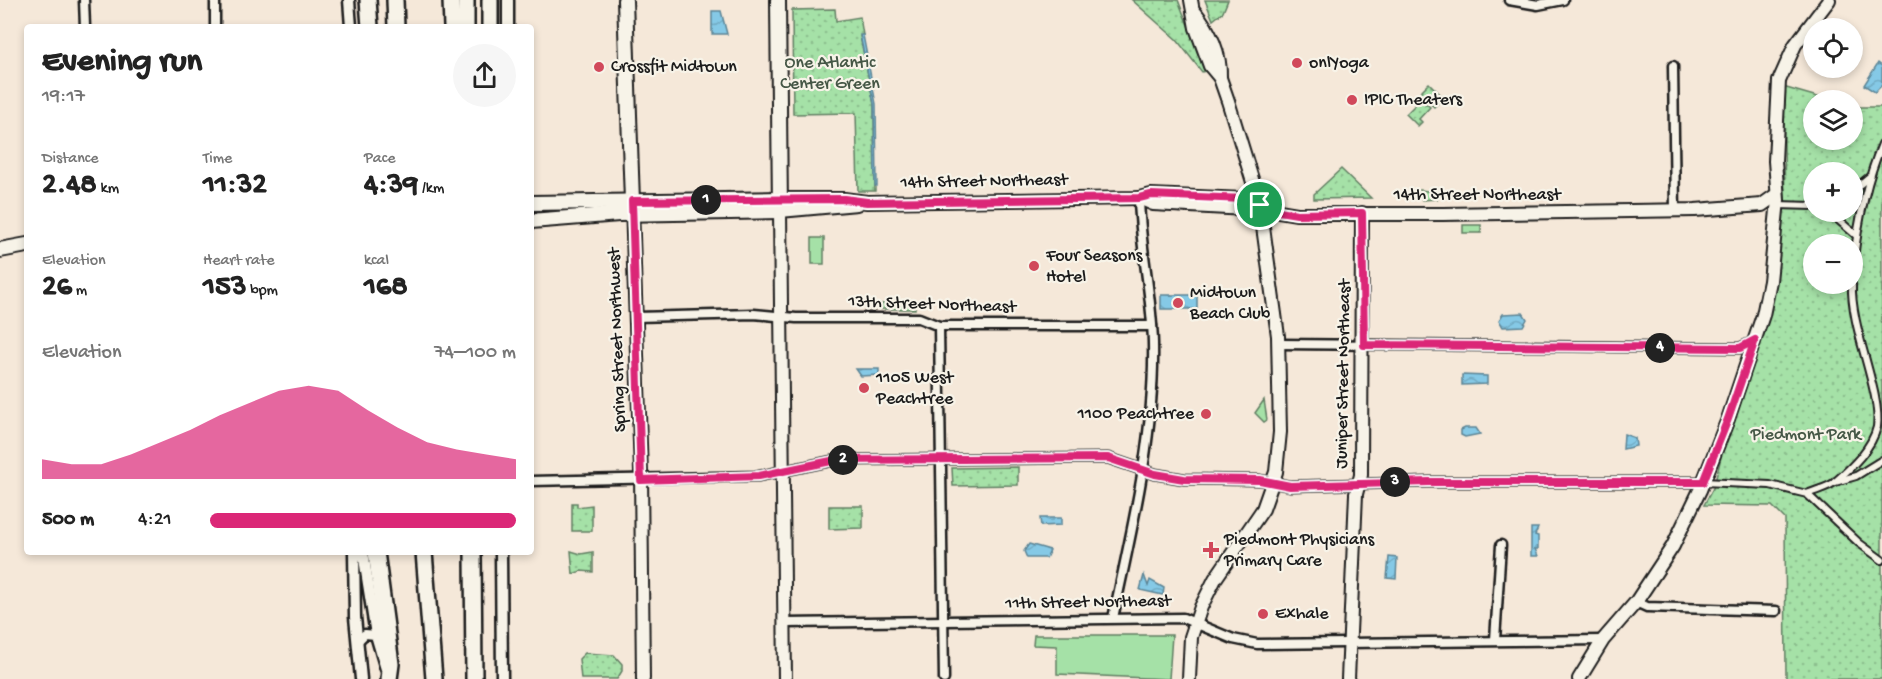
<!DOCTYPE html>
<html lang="en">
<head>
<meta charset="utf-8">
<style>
	:root { --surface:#fff; --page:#f6f6f6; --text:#222; --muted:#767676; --accent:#db2777 }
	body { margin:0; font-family:"Gochi Hand",sans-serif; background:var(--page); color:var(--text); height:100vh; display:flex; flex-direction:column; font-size:22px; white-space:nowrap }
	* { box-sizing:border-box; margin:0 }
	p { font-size:20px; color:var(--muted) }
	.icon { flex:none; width:33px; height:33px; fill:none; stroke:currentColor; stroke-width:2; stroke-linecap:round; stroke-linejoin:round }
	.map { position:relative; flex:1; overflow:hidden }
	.sheet { position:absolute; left:24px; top:24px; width:510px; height:531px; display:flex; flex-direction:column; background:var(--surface); border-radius:6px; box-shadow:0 3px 9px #0003 }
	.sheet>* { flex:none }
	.fabs { position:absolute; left:1803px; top:18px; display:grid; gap:12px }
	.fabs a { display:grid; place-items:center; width:60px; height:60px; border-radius:50%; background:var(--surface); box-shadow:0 3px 9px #0003; font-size:30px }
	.pin { position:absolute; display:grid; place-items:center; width:51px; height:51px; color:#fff; margin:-26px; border:3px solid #fff; border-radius:50%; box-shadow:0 2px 6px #0007 }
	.km { position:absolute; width:30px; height:30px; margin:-15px; border-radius:50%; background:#222; color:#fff; font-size:16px; line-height:30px; text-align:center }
	.round { display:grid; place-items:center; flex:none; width:63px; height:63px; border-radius:32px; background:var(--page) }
	.summary { display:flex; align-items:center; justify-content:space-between; height:102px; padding:0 18px }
	h1 { font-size:33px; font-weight:700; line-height:45px }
	.figures { display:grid; grid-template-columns:repeat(3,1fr); gap:9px; height:102px; padding:6px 18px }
	.figures div { display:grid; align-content:center }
	.figures b { font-size:30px; font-weight:700 }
	.figures small { font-size:16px; font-weight:400 }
	.figures p { font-size:16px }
	.chart { height:168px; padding:12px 18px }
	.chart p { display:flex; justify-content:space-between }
	.chart svg { width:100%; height:108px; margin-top:6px; fill:var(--accent); opacity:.7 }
	ul { padding:0 18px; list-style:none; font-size:20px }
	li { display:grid; grid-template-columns:96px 72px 1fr; align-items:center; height:45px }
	li i { height:15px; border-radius:8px; background:var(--accent) }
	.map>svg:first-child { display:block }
</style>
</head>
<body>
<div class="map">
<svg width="1882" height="679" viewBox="0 0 1882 679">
	<defs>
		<pattern id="park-dots" width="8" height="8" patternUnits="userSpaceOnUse" patternTransform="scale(1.5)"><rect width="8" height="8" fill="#a5e1a7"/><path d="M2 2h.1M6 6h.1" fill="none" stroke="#8dc08f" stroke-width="1.8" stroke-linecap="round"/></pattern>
		<pattern id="water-waves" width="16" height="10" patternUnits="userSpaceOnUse" patternTransform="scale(1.5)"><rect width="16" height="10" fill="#85c9e6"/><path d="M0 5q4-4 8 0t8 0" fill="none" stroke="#72acc5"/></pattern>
	</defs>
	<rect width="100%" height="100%" fill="#f5e8d9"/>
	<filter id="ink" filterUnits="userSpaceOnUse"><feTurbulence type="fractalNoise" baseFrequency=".0167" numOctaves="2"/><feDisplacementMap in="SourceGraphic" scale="12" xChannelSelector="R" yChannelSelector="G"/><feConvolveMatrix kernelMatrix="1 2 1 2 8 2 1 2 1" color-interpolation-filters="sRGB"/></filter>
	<g filter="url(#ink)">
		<g fill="#a5e1a7" stroke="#607e62" stroke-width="1.5">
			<polygon points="1420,190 1435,192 1437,199 1422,200"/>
			<rect x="1463" y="225" width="18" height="8"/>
			<rect x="812" y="238" width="12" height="26"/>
			<polygon points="915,303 915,309 881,309 881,304"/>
			<polygon points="1264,400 1267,420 1264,422 1255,413"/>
			<polygon points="1034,635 1172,635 1169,679 1057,674 1057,646 1033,645"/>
		</g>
		<g fill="url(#park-dots)" stroke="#607e62" stroke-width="1.5" fill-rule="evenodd">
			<polygon points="1132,0 1178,0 1206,71 1202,72 1177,40"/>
			<polygon points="1205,0 1228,0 1223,12 1213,20"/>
			<polygon points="835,9 836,21 860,17 863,35 860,36 874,104 875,191 858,191 856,113 793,114 792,10"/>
			<polygon points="1429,83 1444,98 1434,107 1419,93"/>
			<path d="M1783,87L1828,100H1814V140H1852L1853,107H1882V679H1786L1785,519L1772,506L1704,505L1714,486L1768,266L1773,207L1785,202ZM1814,172H1852V212H1814ZM1814,244H1852V284H1814Z"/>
			<polygon points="1421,99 1430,107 1419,119 1422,122 1418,126 1406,114"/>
			<polygon points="1341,169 1371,198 1314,199 1314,194"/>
			<polygon points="1018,467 1018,485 953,486 952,468"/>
			<polygon points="572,503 577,503 577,507 592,505 592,531 572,531"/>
			<polygon points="829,506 863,506 863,528 829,529"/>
			<polygon points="571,551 581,554 593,552 593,572 581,571 573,574"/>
			<polygon points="585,653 614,655 622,664 622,671 617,679 581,679 579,659"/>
		</g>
		<g fill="url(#water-waves)" stroke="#5b8495" stroke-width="1.5">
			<polygon points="712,11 721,11 727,34 712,34"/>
			<polygon points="860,35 863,35 876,104 877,186 875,186 874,104"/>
			<polygon points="1878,63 1882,66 1882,85 1875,92 1864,85"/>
			<rect x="1161" y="295" width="36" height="14"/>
			<polygon points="1523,313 1527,319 1523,326 1503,327 1499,320 1503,314"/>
			<polygon points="856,369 879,369 879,375 861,376"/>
			<polygon points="1462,375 1487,376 1487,384 1462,385"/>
			<polygon points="1465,428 1476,428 1480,434 1465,437 1461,435 1461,430"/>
			<polygon points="1624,434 1635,438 1636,446 1623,449"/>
			<polygon points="1040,518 1061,518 1061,525 1041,526"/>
			<polygon points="1531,528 1538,528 1535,535 1538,536 1538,549 1535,549 1538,556 1531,556"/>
			<polygon points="1029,544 1050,550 1046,558 1027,558 1024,551"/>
			<polygon points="1389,557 1397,558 1396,579 1387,578"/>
			<polygon points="1144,575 1148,586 1150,580 1164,588 1163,595 1140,590"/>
		</g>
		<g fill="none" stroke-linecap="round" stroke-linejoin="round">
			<g stroke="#1c1c1c" stroke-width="10">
				<g id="pedestrian">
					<polyline points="1852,191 1869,177"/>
					<polyline points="1777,205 1814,206"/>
					<polyline points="1829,212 1857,236"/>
					<path d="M1852,278C1856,233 1864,186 1882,144"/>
					<polyline points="1703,482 1770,485 1807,494 1859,543 1882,560"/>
					<polyline points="1835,482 1856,476 1882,460"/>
					<path d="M1807,494C1816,490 1830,487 1836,481C1852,467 1872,448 1877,427C1882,393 1850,328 1852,284"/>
				</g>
			</g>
			<g stroke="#1c1c1c" stroke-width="13">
				<g id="minor">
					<polyline points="84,0 85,27"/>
					<polyline points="215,0 215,27"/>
					<polyline points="1509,0 1538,5 1563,0"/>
					<polyline points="1673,66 1675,210"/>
					<polyline points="636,317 754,314 796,318 919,318 939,326 1152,326"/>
					<polyline points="939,326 944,679"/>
					<polyline points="1278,344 1740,348 1753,342"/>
					<polyline points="531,481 759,476 836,460 1108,458 1155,474 1184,479 1260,480 1290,486 1429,482 1703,482"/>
					<polyline points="1636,602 1647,607 1776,611"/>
					<path d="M1113,618C1132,529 1155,435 1153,343C1152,295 1140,247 1139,198"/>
					<polyline points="785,623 1183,618 1233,639 1257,644 1603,640"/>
					<polyline points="1495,640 1501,545"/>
					<polyline points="358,641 365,634 376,635"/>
				</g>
			</g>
			<g stroke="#1c1c1c" stroke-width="15">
				<g id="tertiary">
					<polyline points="349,0 351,27"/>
					<polyline points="508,0 508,27"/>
					<polyline points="354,552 355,617 361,679"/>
					<polyline points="363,552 376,635 386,669"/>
					<polyline points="501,552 502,679"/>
				</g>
			</g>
			<g stroke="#1c1c1c" stroke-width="16">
				<g id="secondary">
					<path d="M1195,12C1210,30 1221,54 1220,78"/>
					<polyline points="1139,198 1153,204 1246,209 1260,205"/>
					<polyline points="780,199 844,199 867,202 1139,198 1151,195 1244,199 1273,210 1297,214 1443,214 1695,210 1762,205 1776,195"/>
					<polyline points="632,206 641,473 643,679"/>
					<polyline points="785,679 780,211 857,204"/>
					<polyline points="1189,679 1191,637 1201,607 1215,579 1263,509 1276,472 1280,432 1278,336 1260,205 1228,101 1220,78 1210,66 1196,28 1191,0"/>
					<polyline points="1348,679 1356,494 1361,475 1362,213"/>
					<polyline points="1579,679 1603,640 1636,602 1673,546 1700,490 1728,419 1763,315 1770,281 1778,200 1775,161 1779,81 1795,45 1829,0"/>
				</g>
			</g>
			<g stroke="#1c1c1c" stroke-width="18">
				<g id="primary">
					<polyline points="625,0 632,201"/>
					<polyline points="531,203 780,199"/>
					<polyline points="531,221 619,214 780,211 778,0"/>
					<polyline points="0,250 27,245"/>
				</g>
			</g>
			<g stroke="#1c1c1c" stroke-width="20">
				<g id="motorway">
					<polyline points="368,0 370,27"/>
					<polyline points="395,0 396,27"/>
					<polyline points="451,0 452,27"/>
					<polyline points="466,0 466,27"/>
					<polyline points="490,0 490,27"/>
					<polyline points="376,552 391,664 389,679"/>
					<polyline points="424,552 434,679"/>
					<polyline points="473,552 474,679"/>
				</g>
			</g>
			<use href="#pedestrian" stroke="#f7f3e8" stroke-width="6"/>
			<use href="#minor" stroke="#f7f3e8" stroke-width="8"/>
			<use href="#tertiary" stroke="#f7f3e8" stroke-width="10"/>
			<use href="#secondary" stroke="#f7f3e8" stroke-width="12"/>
			<use href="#primary" stroke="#f7f3e8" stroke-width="14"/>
			<use href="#motorway" stroke="#f7f3e8" stroke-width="15"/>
		</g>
	</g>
	<g fill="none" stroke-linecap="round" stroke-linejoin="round" filter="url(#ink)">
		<g stroke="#fff" stroke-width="12">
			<polygon id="route" points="1151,195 1244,199 1273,210 1297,214 1362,213 1364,345 1740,348 1755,340 1728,419 1703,482 1429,482 1290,486 1260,480 1184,479 1155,474 1108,458 836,460 759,476 641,480 632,201 844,199 867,202 1139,198"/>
		</g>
		<use href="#route" stroke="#db2777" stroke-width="8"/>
	</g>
	<g fill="#d1495b" stroke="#f7f3e8" stroke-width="2">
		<circle cx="1297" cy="63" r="6"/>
		<circle cx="599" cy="67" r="6"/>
		<circle cx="1352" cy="100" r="6"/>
		<circle cx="1034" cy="266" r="6"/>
		<circle cx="1178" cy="303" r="6"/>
		<circle cx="864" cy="388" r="6"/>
		<circle cx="1206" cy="414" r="6"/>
		<path d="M1208 541h6v6h6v6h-6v6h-6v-6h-6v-6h6z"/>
		<circle cx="1263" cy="614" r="6"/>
	</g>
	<g text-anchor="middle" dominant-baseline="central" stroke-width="4.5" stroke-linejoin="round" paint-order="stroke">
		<g font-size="18" fill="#455746" stroke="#f7f3e8">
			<text x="830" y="63">One Atlantic<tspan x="830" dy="21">Center Green</tspan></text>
			<text x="1806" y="435">Piedmont Park</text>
		</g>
		<g font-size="18" fill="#1c1c1c" stroke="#f7f3e8" text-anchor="start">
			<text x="1309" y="63">onlYoga</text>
			<text x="611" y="67">Crossfit Midtown</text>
			<text x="1364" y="100">IPIC Theaters</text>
			<text x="1046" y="256">Four Seasons<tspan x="1046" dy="21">Hotel</tspan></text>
			<text x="1190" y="293">Midtown<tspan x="1190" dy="21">Beach Club</tspan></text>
			<text x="876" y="378">1105 West<tspan x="876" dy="21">Peachtree</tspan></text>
			<text x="1194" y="414" text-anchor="end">1100 Peachtree</text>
			<text x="1224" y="540">Piedmont Physicians<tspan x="1224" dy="21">Primary Care</tspan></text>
			<text x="1275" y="614">Exhale</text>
		</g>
		<g font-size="18" fill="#1c1c1c" stroke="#f7f3e8">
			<text transform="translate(984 182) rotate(-1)">14th Street Northeast</text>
			<text x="1477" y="195">14th Street Northeast</text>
			<text transform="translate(932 305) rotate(2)">13th Street Northeast</text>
			<text transform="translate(618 340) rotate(-92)">Spring Street Northwest</text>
			<text transform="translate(1344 374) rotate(-89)">Juniper Street Northeast</text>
			<text transform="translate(1088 603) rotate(-1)">11th Street Northeast</text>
		</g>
	</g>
</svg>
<div class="fabs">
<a><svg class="icon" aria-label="locate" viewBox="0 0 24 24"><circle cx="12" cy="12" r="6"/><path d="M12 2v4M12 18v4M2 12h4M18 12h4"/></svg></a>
<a><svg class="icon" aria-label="layers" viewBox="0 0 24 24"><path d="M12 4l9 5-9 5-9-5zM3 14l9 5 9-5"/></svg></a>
<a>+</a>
<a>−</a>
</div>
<div class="pin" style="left:1260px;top:205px;background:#1e9e55"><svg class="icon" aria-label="arrive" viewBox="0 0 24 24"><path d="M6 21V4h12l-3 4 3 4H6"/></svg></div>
<b class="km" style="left:706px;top:200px">1</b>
<b class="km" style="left:843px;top:460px">2</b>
<b class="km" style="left:1395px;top:482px">3</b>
<b class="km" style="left:1660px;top:348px">4</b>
<section class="sheet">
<div class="summary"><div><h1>Evening run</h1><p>19:17</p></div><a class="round"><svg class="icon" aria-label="share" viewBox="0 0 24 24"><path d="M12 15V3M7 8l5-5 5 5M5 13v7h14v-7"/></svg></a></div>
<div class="figures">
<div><p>Distance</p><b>2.48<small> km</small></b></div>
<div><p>Time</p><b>11:32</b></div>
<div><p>Pace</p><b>4:39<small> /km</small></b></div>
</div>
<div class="figures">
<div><p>Elevation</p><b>26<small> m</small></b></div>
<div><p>Heart rate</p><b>153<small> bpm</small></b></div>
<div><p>kcal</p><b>168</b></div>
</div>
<div class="chart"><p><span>Elevation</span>74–100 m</p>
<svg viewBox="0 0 160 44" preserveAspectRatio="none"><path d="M0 44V36L10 38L20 38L30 34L40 29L50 24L60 18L70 13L80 8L90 6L100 8L110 16L120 23L130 29L140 32L150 34L160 36V44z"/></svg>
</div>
<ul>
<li><b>500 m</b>4:21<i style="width:100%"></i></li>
</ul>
</section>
</div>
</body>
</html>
